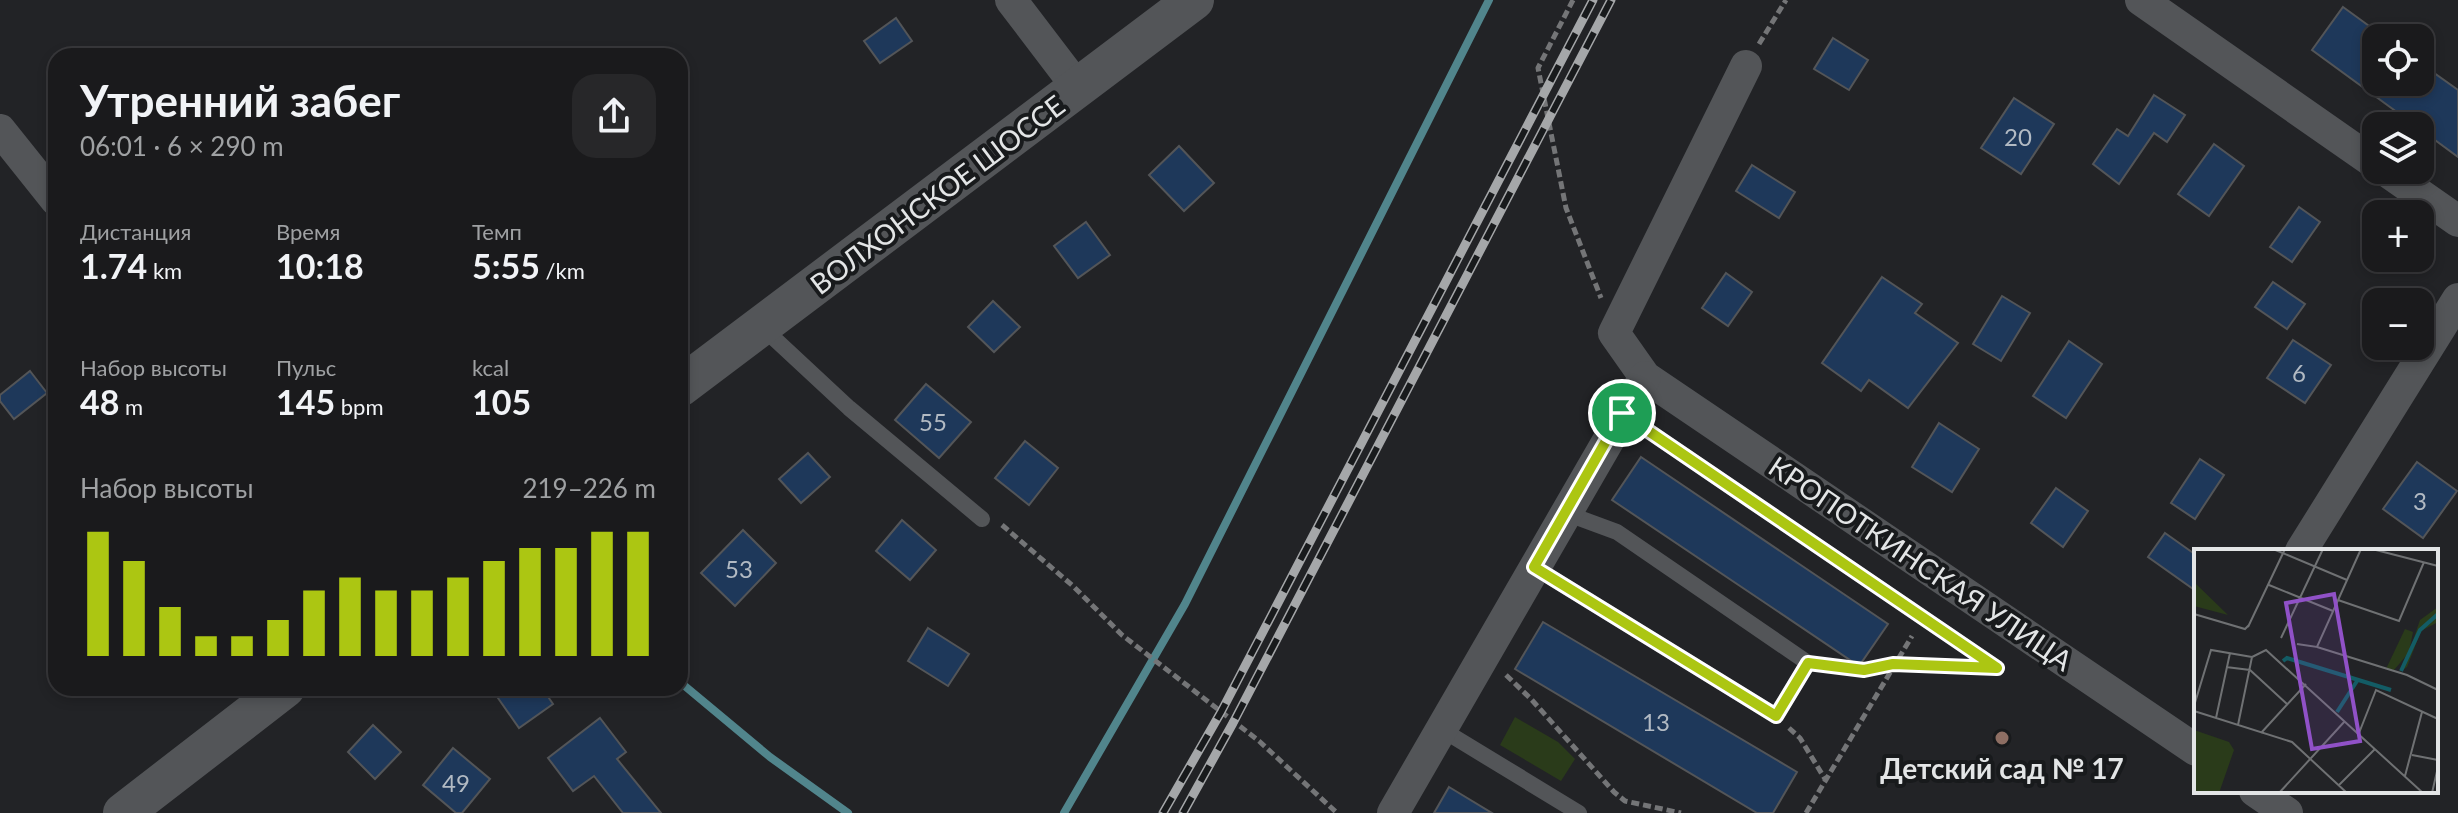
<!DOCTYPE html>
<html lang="ru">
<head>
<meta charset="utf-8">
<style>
	:root { --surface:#1a1a1c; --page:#272729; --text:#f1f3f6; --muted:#9fa1a3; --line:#38383b; --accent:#acc612 }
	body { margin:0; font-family:Lato,sans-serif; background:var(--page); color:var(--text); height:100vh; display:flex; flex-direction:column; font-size:30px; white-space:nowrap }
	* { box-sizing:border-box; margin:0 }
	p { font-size:26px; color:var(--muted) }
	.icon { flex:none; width:44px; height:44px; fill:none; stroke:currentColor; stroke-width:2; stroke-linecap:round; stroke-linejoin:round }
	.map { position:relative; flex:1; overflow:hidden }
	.drawer { position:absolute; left:48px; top:48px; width:640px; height:648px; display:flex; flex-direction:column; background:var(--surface); border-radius:24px; box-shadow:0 4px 12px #0003,0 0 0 2px var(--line) }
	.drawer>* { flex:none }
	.fabs { position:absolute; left:2362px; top:24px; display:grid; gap:16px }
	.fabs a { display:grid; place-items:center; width:72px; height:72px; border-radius:16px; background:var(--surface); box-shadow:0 4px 12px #0003,0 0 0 2px var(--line); font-size:40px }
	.pin { position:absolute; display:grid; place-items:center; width:68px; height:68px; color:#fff; margin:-34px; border:4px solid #fff; border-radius:50%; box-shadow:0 2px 8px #0007 }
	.round { display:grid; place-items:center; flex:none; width:84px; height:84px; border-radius:24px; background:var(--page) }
	.summary { display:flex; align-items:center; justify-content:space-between; height:136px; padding:0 32px }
	h1 { font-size:44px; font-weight:700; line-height:60px }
	.metrics { display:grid; grid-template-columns:repeat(3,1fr); gap:12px; height:136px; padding:8px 32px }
	.metrics div { display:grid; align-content:center }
	.metrics b { font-size:34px; font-weight:700 }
	.metrics small { font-size:22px; font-weight:400 }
	.metrics p { font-size:22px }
	.chart { height:224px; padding:16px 32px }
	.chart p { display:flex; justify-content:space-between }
	.chart svg { width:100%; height:144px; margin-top:8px; stroke:var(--accent); stroke-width:6 }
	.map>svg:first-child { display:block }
</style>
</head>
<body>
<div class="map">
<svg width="2458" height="813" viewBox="0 0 2458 813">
	<rect width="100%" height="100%" fill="#222326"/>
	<polygon fill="#2a3b1a" points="1515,717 1558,742 1575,759 1561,781 1500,745"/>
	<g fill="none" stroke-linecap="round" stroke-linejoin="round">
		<g stroke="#51858c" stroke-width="8">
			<polyline points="680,682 770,757 848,813"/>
			<polyline points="1064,813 1185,604 1489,0"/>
		</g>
	</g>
	<g fill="#1e385a" stroke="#535558" stroke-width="2">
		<polygon points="2343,7 2376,31 2376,82 2420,82 2420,63 2458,90 2458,157 2420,129 2420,126 2416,126 2312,50"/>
		<polygon points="896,18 912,41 880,63 864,41"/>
		<polygon points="1833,38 1868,60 1849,90 1814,69"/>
		<polygon points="2154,95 2185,115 2167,142 2154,133 2119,184 2093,164 2117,129 2128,136"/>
		<polygon points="2014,98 2054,124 2021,174 1981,148"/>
		<polygon points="2214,144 2244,166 2209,216 2178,194"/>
		<polygon points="1179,146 1214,183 1184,211 1149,175"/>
		<polygon points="1752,165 1795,192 1779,218 1736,191"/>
		<polygon points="2299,207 2320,222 2292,262 2270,247"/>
		<polygon points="1086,222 1110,255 1078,278 1054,246"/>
		<polygon points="1726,273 1752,292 1728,326 1702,308"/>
		<polygon points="1882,277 1922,304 1915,313 1958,343 1908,408 1869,380 1861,391 1822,363"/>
		<polygon points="2273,282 2305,304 2287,329 2255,307"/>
		<polygon points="2002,296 2030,313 2001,361 1973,344"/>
		<polygon points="993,301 1020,327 994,352 968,327"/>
		<polygon points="2293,340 2331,365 2305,403 2267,378"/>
		<polygon points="2069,341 2102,364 2066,418 2033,396"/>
		<polygon points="30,371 47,393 14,419 0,401 0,395"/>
		<polygon points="926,384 971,422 939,458 895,420"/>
		<polygon points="1939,423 1979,449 1952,492 1912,467"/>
		<polygon points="1025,441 1058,468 1029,505 995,478"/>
		<polygon points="808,453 830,477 801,503 779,479"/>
		<polygon points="1641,457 1888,624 1859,666 1612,500"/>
		<polygon points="2200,459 2224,475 2195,519 2171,503"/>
		<polygon points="2417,462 2457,491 2423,538 2383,509"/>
		<polygon points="2056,488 2088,511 2063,547 2031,523"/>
		<polygon points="902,520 936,550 910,580 876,551"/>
		<polygon points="743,530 776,563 735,606 701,573"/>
		<polygon points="2165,533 2196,555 2196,591 2148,557"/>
		<polygon points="1543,622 1797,772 1773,813 1757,813 1515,669"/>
		<polygon points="928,628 969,654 948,686 908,661"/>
		<polygon points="491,688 542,688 553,704 519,728"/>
		<polygon points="600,718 626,752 617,759 661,813 623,813 594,776 573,791 548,758"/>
		<polygon points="373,725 401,752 375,779 348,752"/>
		<polygon points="453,748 490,779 462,813 456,813 423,785"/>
		<polygon points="1449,787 1492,813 1434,813"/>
	</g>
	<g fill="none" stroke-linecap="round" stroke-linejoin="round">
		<g stroke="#747577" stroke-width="5" stroke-dasharray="8 4" stroke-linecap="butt">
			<polyline points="1573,0 1538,68 1566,208 1601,298"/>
			<polyline points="1759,44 1786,0"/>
			<polyline points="1002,525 1073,586 1122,635 1259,741 1337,813"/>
			<polyline points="1825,665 1864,670 1893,664 1958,666"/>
			<polyline points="1506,675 1531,699 1614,792 1625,801 1681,813"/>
			<polyline points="1789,728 1800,738 1825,779"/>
			<polyline points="1806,813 1912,636"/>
		</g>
		<g stroke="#535558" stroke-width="16">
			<polyline points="762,327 849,408 982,519"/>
			<polyline points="1622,413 1997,668"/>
			<polyline points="1534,567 1776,716 1808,663 1617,532 1579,518 1567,510"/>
			<polyline points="1441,729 1579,813"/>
		</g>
		<g stroke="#535558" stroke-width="32">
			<polyline points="1011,0 1078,88"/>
			<polyline points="2141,0 2376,164"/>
			<polyline points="1746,66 1614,333 1645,377 2196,750"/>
			<polyline points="0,130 56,200"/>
			<polyline points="2385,170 2458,221"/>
			<polyline points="2301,551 2458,299"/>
			<polyline points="2255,791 2287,813"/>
			<polyline points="1393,813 1645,377"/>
		</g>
		<g stroke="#535558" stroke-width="40">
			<polyline points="680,387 1194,0"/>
			<polyline points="123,813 285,688"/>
		</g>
		<g stroke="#a5a7a9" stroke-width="9">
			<g id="rail">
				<polyline points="1163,813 1221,712 1593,0"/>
				<polyline points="1183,813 1233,723 1611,0"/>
			</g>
		</g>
		<use href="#rail" stroke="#181a1c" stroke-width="6" stroke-dasharray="18" stroke-linecap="butt"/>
	</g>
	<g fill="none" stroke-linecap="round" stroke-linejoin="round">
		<g stroke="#fff" stroke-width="16">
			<polygon id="route" points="1622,413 1997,668 1893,664 1864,670 1808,663 1776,716 1534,567"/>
		</g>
		<use href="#route" stroke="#acc612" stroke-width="10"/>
	</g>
	<circle fill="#8d6e63" stroke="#181a1c" stroke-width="3" cx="2002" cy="738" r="8"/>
	<g text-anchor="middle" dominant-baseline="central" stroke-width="8" stroke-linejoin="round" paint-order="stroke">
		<g font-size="24" fill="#b2bac3">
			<text x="2018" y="136">20</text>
			<text x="2299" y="372">6</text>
			<text x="933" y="421">55</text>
			<text x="2420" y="500">3</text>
			<text x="739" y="568">53</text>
			<text x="1656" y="721">13</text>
			<text x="456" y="782">49</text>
		</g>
		<g font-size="28" fill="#e3e5e6" stroke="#181a1c">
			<text transform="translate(937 194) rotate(-37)">ВОЛХОНСКОЕ ШОССЕ</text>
			<text transform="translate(1921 563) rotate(34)">КРОПОТКИНСКАЯ УЛИЦА</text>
		</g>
		<g font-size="28" font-weight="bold" fill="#e3e5e6" stroke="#181a1c">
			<text x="2002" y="768">Детский сад № 17</text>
		</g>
	</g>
	<g transform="translate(2194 549)">
		<rect width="244" height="244" fill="#222326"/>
		<path d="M0,33L34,66L0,57ZM244,58V73L227,82L213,118L206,123L212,107L200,121L192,120L211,80L219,83L215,103L226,71ZM0,181L35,193L40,201L25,244H0Z" fill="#2a3b1a"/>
		<path fill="none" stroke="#135c65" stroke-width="4" d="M89,112L93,109L197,141M207,122L226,81L244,65M143,163L163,132"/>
		<path fill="none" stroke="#6f7173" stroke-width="2" d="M79,0L153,31M178,0L244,17M75,36L139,62M144,51L205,72L230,13M0,65L51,80L55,76M54,78L91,0M87,89L129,0M103,95L123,98L167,0M123,98L213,126L244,141M32,118L56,121L93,155M0,157L17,101L58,108M0,162L98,193L153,244M22,169L36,104M44,176L58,108L72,101L229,244M67,184L112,135M165,184L182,141L244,170M218,206L244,211M211,227L228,163M145,236L181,200M85,244L151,172M238,244L244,218"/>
		<path fill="#9051c7" fill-opacity="0.15" stroke="#9051c7" stroke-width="4" d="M140,45L166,192L118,200L92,54Z"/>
		<rect width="244" height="244" fill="none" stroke="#e3e5e6" stroke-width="4"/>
	</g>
</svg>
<div class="fabs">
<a><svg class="icon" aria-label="locate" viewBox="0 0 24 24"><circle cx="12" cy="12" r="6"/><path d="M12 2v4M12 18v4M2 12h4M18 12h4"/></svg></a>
<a><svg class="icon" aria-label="layers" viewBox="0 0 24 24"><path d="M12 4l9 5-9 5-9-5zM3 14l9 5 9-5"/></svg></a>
<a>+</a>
<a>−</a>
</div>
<div class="pin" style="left:1622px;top:413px;background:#1e9e55"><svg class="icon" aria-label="arrive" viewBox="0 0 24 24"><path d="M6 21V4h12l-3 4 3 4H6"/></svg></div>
<section class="drawer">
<div class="summary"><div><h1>Утренний забег</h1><p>06:01 · 6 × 290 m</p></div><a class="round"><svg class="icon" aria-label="share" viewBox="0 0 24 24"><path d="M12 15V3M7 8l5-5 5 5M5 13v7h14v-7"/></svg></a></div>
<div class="metrics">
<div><p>Дистанция</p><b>1.74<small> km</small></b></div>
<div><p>Время</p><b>10:18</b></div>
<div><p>Темп</p><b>5:55<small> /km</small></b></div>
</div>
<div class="metrics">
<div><p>Набор высоты</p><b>48<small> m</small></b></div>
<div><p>Пульс</p><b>145<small> bpm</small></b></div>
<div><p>kcal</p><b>105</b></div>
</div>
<div class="chart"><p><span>Набор высоты</span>219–226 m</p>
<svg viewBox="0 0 160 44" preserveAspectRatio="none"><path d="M5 44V6M15 44V15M25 44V29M35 44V38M45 44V38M55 44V33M65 44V24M75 44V20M85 44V24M95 44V24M105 44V20M115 44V15M125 44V11M135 44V11M145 44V6M155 44V6"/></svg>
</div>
</section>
</div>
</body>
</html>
